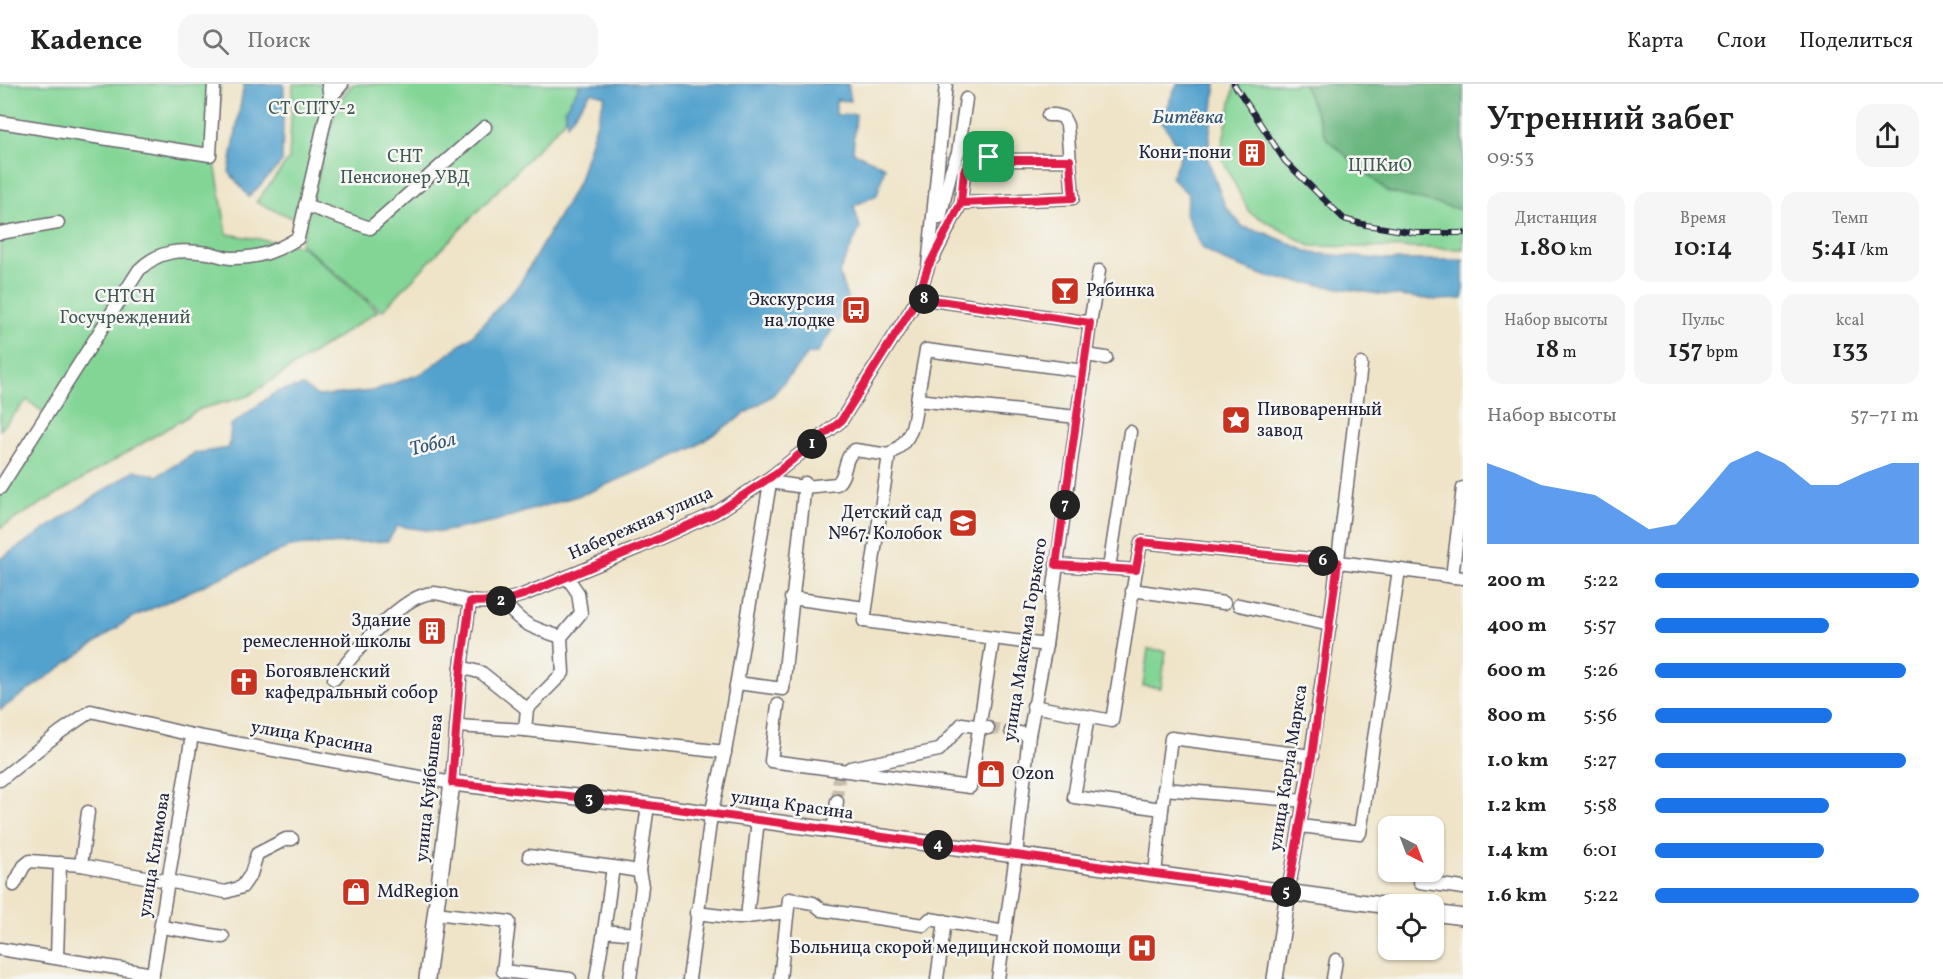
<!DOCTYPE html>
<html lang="ru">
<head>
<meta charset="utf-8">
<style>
	:root { --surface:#fff; --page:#f6f6f6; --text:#222; --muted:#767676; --line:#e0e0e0; --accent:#1a73e8 }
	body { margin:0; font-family:Vollkorn,serif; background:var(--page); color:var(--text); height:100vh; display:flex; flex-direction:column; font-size:22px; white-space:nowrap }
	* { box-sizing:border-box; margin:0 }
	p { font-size:20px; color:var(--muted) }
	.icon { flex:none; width:33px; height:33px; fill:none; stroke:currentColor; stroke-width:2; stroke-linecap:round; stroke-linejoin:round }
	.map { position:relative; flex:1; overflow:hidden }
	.side { display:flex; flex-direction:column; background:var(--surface); width:480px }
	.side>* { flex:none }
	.needle { width:39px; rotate:138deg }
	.tools { position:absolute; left:1378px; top:732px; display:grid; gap:12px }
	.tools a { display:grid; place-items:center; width:66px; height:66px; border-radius:12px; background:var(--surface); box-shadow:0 2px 4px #0004; font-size:30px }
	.pin { position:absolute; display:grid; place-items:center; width:51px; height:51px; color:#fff; margin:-26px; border-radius:12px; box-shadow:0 3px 9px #0006 }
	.km { position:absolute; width:30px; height:30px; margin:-15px; border-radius:50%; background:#222; color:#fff; font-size:16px; line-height:30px; text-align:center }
	.round { display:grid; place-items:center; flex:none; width:63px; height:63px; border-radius:18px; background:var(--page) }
	.head { display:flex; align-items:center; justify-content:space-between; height:102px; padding:0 24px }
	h1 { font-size:33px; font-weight:600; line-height:45px }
	.figures { display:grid; grid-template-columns:repeat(3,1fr); gap:9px; height:102px; padding:6px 24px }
	.figures div { display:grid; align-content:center; border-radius:15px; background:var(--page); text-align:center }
	.figures b { font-size:26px; font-weight:600 }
	.figures small { font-size:16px; font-weight:400 }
	.figures p { font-size:16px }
	.chart { height:168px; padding:12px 24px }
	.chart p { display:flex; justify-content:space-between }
	.chart svg { width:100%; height:108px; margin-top:6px; fill:var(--accent); opacity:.7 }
	ul { padding:0 24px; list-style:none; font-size:20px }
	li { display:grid; grid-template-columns:96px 72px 1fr; align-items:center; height:45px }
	li i { height:15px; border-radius:8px; background:var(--accent) }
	header { display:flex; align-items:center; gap:36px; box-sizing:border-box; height:84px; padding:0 30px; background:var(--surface); border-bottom:2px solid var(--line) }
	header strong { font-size:28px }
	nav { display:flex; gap:33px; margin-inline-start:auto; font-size:21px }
	.search { width:420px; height:54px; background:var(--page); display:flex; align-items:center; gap:15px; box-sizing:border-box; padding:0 21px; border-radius:18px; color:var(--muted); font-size:22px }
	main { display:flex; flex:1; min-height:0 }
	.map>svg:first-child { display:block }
</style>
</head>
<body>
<header>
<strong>Kadence</strong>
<div class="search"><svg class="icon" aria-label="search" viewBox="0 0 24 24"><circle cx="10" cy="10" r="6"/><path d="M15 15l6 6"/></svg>Поиск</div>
<nav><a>Карта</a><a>Слои</a><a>Поделиться</a></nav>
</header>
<main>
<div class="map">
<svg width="1463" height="895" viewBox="0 0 1463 895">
	<rect width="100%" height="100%" fill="#f6f6f2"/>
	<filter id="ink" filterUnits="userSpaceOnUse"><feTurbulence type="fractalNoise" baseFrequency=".0167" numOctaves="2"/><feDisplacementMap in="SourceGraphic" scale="12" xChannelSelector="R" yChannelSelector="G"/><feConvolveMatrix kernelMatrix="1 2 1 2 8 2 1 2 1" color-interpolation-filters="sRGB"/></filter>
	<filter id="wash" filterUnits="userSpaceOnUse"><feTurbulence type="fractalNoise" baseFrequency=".008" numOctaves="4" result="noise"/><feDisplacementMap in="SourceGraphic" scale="24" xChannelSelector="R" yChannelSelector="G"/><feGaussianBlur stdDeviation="1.35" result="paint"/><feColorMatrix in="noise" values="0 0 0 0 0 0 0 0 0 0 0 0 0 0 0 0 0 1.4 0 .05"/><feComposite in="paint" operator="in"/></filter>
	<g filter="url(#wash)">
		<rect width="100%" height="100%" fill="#efe4c8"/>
		<g fill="#83d596" stroke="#527c68" stroke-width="1.5">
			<polygon points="0,0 220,0 215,79 227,150 302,162 378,227 248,312 200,325 0,444 0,407 49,333 27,316 0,346"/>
			<polygon points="293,0 349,0 335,17 299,137 256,118 289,75"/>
			<polygon points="353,0 580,0 563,38 382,227 300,159 337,20"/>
			<polygon points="1235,0 1463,0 1463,165 1310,162 1249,128 1220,71"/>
			<polygon points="1148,565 1166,567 1161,604 1143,602"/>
		</g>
		<polygon fill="#6ab67f" stroke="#466c5d" stroke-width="1.5" points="1303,0 1463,0 1463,126 1388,108 1327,55"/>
		<g fill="#52a2cd" stroke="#3a6284" stroke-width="1.5">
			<polygon points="244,0 284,0 282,78 249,113 229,88"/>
			<polygon points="581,0 848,0 851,17 836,16 836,31 856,30 853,68 885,83 877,111 854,122 860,144 839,189 849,220 817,269 808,270 773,311 693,364 587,409 495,437 441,448 397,442 388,457 291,462 131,534 0,626 0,475 135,386 157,392 195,369 229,364 231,341 276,308 303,302 318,312 372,307 423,289 473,251 520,199 578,99 605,12 591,8 567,40 565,25"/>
			<polygon points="1177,0 1216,0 1207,73 1225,122 1243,143 1268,150 1311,169 1389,176 1463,176 1463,215 1437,216 1379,210 1268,193 1224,177 1201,163 1185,128 1189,111 1171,93 1180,73 1173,54 1161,36"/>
		</g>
	</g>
	<g filter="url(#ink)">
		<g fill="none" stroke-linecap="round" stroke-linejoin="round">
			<g stroke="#c6bdac" stroke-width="12" stroke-dasharray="12 6" stroke-linecap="butt">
				<polyline points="988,644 1011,647"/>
				<polyline points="837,717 839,692"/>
			</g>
			<g stroke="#6a666c" stroke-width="15">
				<g id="minor">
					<polyline points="330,14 342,0"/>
					<polyline points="0,38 210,71 214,0"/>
					<polyline points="961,119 964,87 970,75 979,72 998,76 1070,76"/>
					<polyline points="305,121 370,144 485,43"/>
					<polyline points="940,134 951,87 958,69 966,15"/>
					<polyline points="0,149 58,139"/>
					<polyline points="933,174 961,119 1073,114 1067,41 1063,33 1055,31 1048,31"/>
					<polyline points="917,216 926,215 1090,239"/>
					<polyline points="1086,271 1106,274"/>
					<polyline points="1077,333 917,316 926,266 1084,287"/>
					<path d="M889,371C912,356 914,342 917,316"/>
					<path d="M770,398L804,403L837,400C848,390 842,375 855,366L889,371L864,537L1046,561"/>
					<path d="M0,404L139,186C159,166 180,165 208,169C216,170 224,174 231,174C259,174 275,168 298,154L330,14L328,0"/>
					<polyline points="1056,481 1136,486 1141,458 1339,478 1463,494"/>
					<polyline points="1109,484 1130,348"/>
					<polyline points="1452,493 1463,404"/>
					<polyline points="1132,506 1224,519"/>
					<polyline points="791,514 865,524"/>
					<path d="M503,517C522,542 533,544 561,553"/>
					<polyline points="1239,521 1330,541"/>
					<polyline points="461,583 482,589 527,625"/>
					<path d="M334,595C353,571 401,510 433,509C444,509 457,516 469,517C487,520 505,517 523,511L640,463L716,429L771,393L841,337L917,216L928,183L946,0"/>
					<polyline points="737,599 783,605 805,399"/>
					<polyline points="778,621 771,677 970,703 993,555"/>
					<polyline points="1033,622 1112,637 1136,486"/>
					<polyline points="1088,633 1074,713 1162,725 1171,654 1312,672"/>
					<polyline points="456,642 525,646 725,668"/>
					<polyline points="525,646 527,625 563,589 561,553 581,529 578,509 567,493"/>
					<polyline points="1011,647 1029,651"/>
					<polyline points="850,684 939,666 962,640 988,644"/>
					<polyline points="0,696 59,649 91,627 192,651 452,699 461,583 470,517"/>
					<polyline points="1164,705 1305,717"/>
					<polyline points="1300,742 1360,749 1399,486"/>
					<polyline points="833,747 837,717"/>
					<polyline points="529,772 613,783"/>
					<polyline points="81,781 88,728"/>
					<polyline points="1155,790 1162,725"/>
					<polyline points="1420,798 1463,804"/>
					<polyline points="14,801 24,782 30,777 81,781 226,808 242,803 251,790 257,770 286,755 292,755"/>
					<path d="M1288,808C1320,633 1341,457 1361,280"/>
					<polyline points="436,829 509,838 503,887 570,895"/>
					<polyline points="696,829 739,834 787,828"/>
					<polyline points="747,833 758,736"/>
					<polyline points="162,843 223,853"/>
					<polyline points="604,847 613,783 639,787"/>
					<polyline points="0,865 153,890"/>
					<polyline points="57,873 60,779"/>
					<polyline points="152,895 192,651"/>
					<polyline points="596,895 604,847 636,850"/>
					<polyline points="630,895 642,802 639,787 648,721"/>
					<polyline points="689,895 711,731 725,668 771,393"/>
					<polyline points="780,895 789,815 813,819 822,826 924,841 930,835 1005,848"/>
					<polyline points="937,895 945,837"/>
					<polyline points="998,895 1016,771 1029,651 1046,561 1090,239 1099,187"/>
					<polyline points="1333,895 1336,876"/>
				</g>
			</g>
			<g stroke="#6a666c" stroke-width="18">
				<g id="major">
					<polyline points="1434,829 1463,833"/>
					<polyline points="427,895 452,699 648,721 1389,822"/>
					<polyline points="1275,895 1288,808"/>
				</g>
			</g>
			<use href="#minor" stroke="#fff" stroke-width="12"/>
			<use href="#major" stroke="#fff" stroke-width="15"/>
			<g stroke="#22223b" stroke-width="6">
				<polyline id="rail" points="1234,0 1285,77 1344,135 1366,141 1416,149 1463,149"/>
			</g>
			<use href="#rail" stroke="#f6f6f2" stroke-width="4" stroke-dasharray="11" stroke-linecap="butt"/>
		</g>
	</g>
	<g fill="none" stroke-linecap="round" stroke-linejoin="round" filter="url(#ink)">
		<g stroke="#fff" stroke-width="12">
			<polyline id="route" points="989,73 979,72 970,75 964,87 961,119 928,183 917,216 841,337 771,393 716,429 640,463 523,511 503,517 470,518 461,583 452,699 648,721 1288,808 1312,672 1338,478 1141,458 1136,486 1056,481 1090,239 926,215 917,216 928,183 961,119 1073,114 1070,76 998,76 989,73"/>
		</g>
		<use href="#route" stroke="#e11d48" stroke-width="8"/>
	</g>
	<defs>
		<g id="building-square" transform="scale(1.5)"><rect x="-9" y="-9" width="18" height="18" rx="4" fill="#c8321e" stroke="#f6f6f2"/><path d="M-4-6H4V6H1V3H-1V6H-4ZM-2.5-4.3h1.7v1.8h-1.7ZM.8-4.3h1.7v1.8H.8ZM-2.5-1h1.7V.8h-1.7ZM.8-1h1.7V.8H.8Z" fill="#fff"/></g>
		<g id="bar-square" transform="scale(1.5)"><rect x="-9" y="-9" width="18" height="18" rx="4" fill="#c8321e" stroke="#f6f6f2"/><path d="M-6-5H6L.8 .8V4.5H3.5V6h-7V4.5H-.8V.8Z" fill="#fff"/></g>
		<g id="bus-square" transform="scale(1.5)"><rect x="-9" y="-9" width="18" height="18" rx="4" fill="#c8321e" stroke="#f6f6f2"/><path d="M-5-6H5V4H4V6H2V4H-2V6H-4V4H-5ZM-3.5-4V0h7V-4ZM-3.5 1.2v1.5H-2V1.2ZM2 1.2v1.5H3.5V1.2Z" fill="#fff"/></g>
		<g id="sight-square" transform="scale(1.5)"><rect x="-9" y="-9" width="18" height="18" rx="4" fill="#c8321e" stroke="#f6f6f2"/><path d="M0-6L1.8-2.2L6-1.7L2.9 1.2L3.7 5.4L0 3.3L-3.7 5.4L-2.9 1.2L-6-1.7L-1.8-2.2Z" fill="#fff"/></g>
		<g id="school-square" transform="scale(1.5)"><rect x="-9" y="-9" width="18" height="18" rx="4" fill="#c8321e" stroke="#f6f6f2"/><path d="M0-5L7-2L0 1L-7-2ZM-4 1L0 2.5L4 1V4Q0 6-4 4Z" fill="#fff"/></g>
		<g id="church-square" transform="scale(1.5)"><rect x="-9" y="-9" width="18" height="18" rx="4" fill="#c8321e" stroke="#f6f6f2"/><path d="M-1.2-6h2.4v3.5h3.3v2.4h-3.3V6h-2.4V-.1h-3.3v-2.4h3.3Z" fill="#fff"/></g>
		<g id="shop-square" transform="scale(1.5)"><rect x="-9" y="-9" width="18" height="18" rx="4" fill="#c8321e" stroke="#f6f6f2"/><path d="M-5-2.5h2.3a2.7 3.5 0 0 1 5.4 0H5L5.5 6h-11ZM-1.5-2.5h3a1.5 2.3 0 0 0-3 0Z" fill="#fff"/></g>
		<g id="hospital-square" transform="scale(1.5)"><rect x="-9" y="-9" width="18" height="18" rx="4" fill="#c8321e" stroke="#f6f6f2"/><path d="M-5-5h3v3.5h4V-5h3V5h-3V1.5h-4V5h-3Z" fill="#fff"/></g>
	</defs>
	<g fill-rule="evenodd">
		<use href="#building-square" x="1252" y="69"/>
		<use href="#bar-square" x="1065" y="207"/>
		<use href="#bus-square" x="856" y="226"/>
		<use href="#sight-square" x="1236" y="336"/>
		<use href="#school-square" x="963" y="439"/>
		<use href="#building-square" x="432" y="547"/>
		<use href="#church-square" x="244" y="598"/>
		<use href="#shop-square" x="991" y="690"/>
		<use href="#shop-square" x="356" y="808"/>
		<use href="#hospital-square" x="1142" y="864"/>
	</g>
	<g text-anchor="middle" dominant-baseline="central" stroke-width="5" stroke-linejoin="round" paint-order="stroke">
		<g font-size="18" fill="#3f5856" stroke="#f6f6f2">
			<text x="312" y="25">СТ СПТУ-2</text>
			<text x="405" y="73">СНТ<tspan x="405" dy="21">Пенсионер УВД</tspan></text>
			<text x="1380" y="82">ЦПКиО</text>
			<text x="125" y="213">СНТСН<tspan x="125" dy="21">Госучреждений</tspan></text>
		</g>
		<g font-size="18" fill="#22223b" stroke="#f6f6f2" text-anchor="end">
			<text x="1231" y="69">Кони-пони</text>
			<text x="1086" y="207" text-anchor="start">Рябинка</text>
			<text x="835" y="216">Экскурсия<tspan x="835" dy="21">на лодке</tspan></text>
			<text x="1257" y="326" text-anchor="start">Пивоваренный<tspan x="1257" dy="21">завод</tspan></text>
			<text x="942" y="429">Детский сад<tspan x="942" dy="21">№67. Колобок</tspan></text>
			<text x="411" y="537">Здание<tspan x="411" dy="21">ремесленной школы</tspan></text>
			<text x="265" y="588" text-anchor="start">Богоявленский<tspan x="265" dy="21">кафедральный собор</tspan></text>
			<text x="1012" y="690" text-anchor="start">Ozon</text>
			<text x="377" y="808" text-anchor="start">MdRegion</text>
			<text x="1121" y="864">Больница скорой медицинской помощи</text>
		</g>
		<g font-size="18" fill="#22223b" stroke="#f6f6f2">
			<text transform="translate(641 440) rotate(-24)">Набережная улица</text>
			<text transform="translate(1026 556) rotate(-81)">улица Максима Горького</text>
			<text transform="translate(312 654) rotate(10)">улица Красина</text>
			<text transform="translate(1289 684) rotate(-81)">улица Карла Маркса</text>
			<text transform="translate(430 704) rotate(-84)">улица Куйбышева</text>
			<text transform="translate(792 722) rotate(8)">улица Красина</text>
			<text transform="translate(155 771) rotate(-81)">улица Климова</text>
		</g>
		<g font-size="20" font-style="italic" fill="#355575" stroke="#f6f6f2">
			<text x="1188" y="34">Битёвка</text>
			<text transform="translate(433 361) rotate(-14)">Тобол</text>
		</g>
	</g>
</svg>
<div class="tools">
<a><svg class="needle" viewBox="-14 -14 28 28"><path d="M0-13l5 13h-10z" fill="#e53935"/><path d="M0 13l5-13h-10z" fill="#767676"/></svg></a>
<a><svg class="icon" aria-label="locate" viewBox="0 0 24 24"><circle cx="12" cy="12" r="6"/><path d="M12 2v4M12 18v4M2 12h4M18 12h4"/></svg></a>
</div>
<div class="pin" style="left:989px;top:73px;background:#1e9e55"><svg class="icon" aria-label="arrive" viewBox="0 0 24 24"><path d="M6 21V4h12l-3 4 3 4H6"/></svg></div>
<b class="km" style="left:812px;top:360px">1</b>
<b class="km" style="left:501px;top:517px">2</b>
<b class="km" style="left:589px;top:715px">3</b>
<b class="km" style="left:938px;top:761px">4</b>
<b class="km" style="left:1286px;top:808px">5</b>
<b class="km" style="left:1323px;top:477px">6</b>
<b class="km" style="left:1065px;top:421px">7</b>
<b class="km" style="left:924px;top:215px">8</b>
</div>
<section class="side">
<div class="head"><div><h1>Утренний забег</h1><p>09:53</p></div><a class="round"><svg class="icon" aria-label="share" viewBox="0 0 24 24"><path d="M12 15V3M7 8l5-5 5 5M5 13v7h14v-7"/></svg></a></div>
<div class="figures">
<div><p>Дистанция</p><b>1.80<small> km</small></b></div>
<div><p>Время</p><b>10:14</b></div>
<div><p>Темп</p><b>5:41<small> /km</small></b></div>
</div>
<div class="figures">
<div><p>Набор высоты</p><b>18<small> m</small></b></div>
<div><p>Пульс</p><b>157<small> bpm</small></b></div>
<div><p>kcal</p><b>133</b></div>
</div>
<div class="chart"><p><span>Набор высоты</span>57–71 m</p>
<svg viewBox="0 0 160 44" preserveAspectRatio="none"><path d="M0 44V11L10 15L20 20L30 22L40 24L50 31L60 38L70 36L80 24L90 11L100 6L110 11L120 20L130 20L140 15L150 11L160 11V44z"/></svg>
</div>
<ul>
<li><b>200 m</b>5:22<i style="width:100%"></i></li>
<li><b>400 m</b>5:57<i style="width:66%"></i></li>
<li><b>600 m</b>5:26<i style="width:95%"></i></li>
<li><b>800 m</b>5:56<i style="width:67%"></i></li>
<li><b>1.0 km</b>5:27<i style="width:95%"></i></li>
<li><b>1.2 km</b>5:58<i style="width:66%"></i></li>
<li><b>1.4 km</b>6:01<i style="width:64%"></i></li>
<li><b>1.6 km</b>5:22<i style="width:100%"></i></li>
</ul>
</section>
</main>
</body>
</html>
